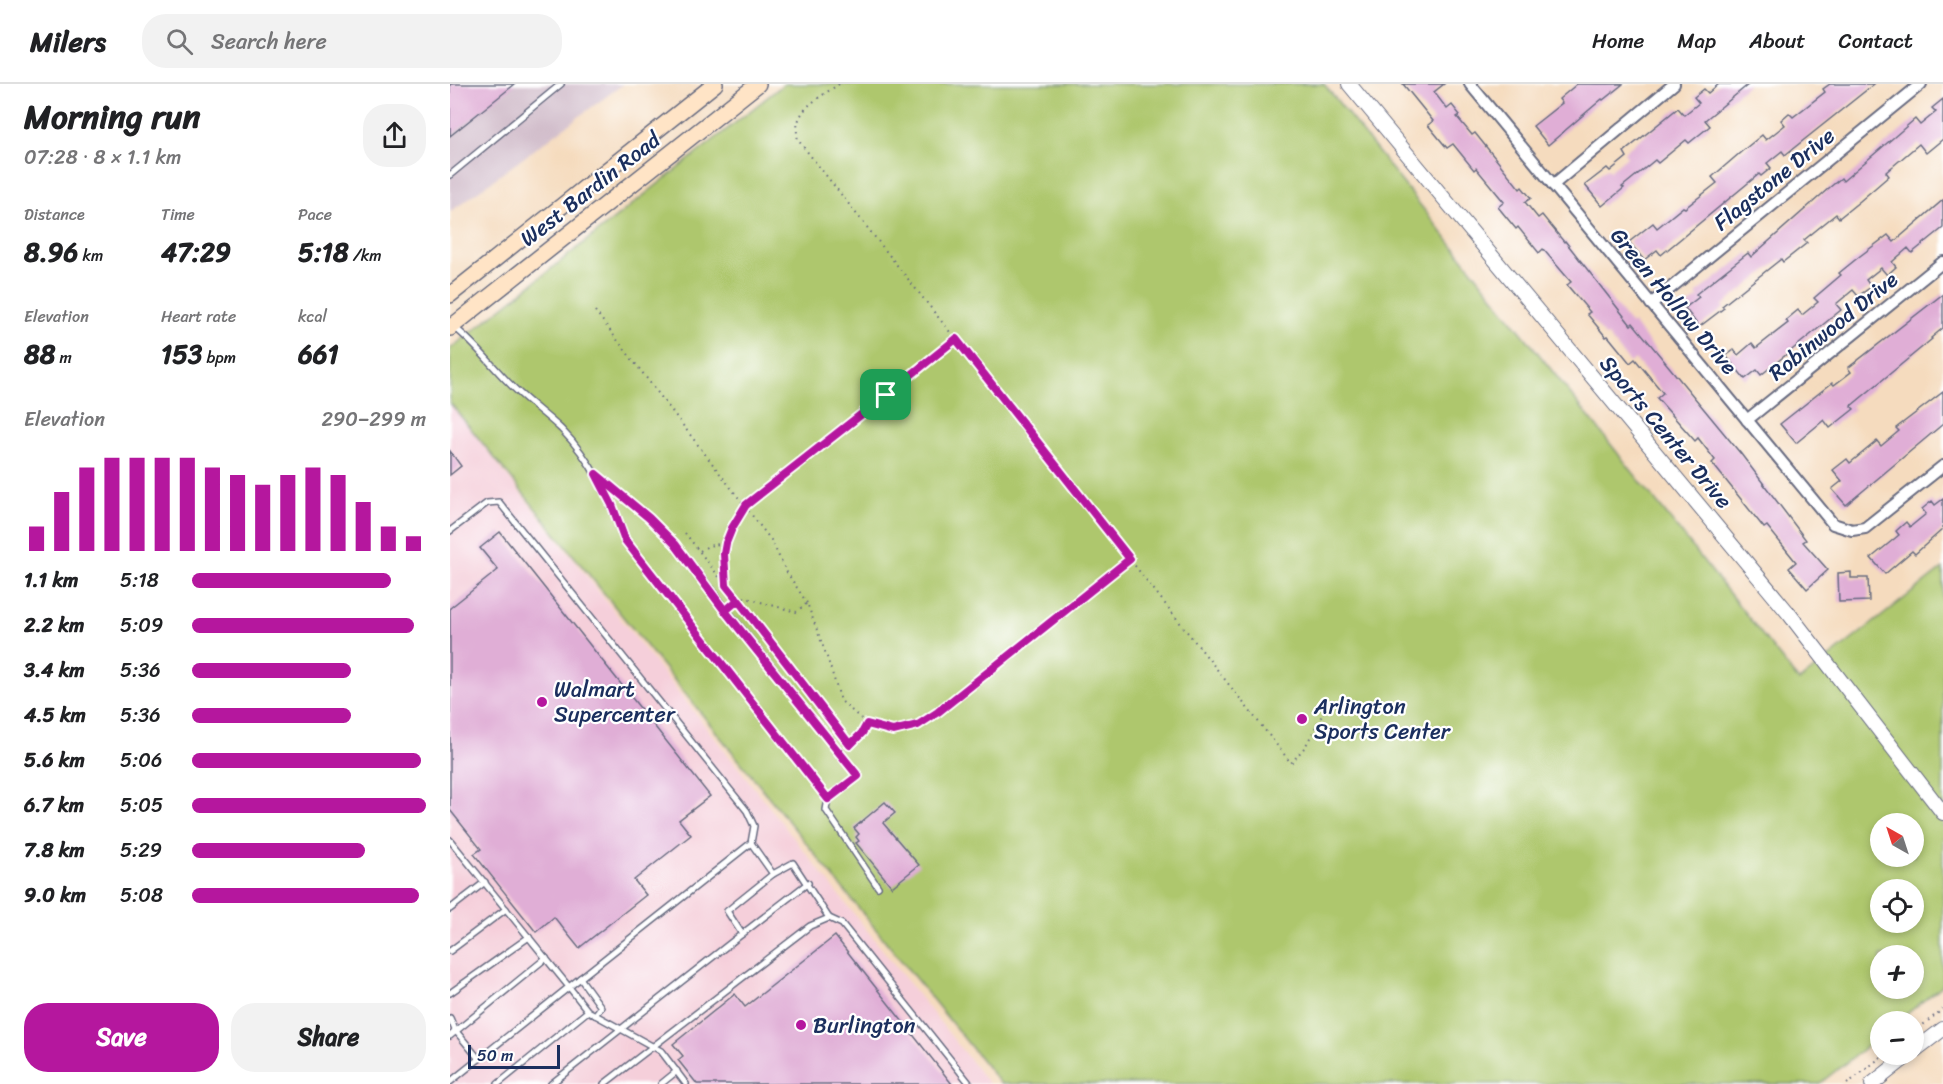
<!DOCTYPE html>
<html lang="en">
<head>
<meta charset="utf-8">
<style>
	:root { --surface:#fff; --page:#f2f2f2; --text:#202124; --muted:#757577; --line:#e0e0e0; --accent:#b5179e }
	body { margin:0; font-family:Sriracha,sans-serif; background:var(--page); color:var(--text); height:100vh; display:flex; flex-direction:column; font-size:22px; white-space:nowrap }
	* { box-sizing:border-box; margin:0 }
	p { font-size:20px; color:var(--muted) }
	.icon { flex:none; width:33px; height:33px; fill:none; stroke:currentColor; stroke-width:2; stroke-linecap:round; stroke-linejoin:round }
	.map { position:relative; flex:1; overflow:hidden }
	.panel { display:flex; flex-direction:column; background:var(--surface); width:450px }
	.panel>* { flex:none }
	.needle { width:39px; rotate:321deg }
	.buttons { position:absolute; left:1420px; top:729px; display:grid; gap:12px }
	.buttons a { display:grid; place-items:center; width:54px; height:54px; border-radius:50%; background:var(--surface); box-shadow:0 3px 9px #0003; font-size:30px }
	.scale { position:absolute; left:18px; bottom:15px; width:92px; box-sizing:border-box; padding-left:6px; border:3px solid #1b2f5e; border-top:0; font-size:16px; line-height:21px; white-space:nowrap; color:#1b2f5e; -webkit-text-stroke:4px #fff; paint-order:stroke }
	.pin { position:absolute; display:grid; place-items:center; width:51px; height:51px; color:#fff; margin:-26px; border-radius:12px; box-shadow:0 3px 9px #0006 }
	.round { display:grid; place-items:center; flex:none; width:63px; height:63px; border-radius:24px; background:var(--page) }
	.headline { display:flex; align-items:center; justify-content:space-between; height:102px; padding:0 24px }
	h1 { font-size:33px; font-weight:700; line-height:45px }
	.stats { display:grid; grid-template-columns:repeat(3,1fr); gap:9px; height:102px; padding:6px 24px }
	.stats div { display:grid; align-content:center }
	.stats b { font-size:26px; font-weight:700 }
	.stats small { font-size:16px; font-weight:400 }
	.stats p { font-size:16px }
	.chart { height:168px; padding:12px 24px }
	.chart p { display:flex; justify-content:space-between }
	.chart svg { width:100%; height:108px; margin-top:6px; stroke:var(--accent); stroke-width:6 }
	.button { display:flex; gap:12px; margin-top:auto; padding:12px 24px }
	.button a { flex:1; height:69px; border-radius:24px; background:var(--accent); color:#fff; font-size:24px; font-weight:700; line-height:69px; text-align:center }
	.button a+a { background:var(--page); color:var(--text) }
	ul { padding:0 24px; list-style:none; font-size:20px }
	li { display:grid; grid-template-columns:96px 72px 1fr; align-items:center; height:45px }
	li i { height:15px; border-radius:8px; background:var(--accent) }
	header { display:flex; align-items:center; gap:36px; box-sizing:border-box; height:84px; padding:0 30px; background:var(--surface); border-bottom:2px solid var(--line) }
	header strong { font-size:28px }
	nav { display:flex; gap:33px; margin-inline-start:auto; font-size:21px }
	.search { width:420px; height:54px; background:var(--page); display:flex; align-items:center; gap:15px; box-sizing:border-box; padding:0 21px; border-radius:24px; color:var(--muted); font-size:22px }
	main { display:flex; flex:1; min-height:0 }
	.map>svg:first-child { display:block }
</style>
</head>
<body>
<header>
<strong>Milers</strong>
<div class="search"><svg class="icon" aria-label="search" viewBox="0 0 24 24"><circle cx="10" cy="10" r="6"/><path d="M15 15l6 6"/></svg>Search here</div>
<nav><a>Home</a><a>Map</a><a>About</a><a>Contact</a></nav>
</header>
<main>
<section class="panel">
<div class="headline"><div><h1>Morning run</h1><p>07:28 · 8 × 1.1 km</p></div><a class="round"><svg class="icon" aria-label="share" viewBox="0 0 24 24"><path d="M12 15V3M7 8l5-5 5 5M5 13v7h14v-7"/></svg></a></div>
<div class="stats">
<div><p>Distance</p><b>8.96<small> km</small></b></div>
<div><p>Time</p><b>47:29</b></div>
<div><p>Pace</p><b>5:18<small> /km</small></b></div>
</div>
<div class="stats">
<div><p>Elevation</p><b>88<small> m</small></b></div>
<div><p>Heart rate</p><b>153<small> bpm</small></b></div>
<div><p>kcal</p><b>661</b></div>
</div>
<div class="chart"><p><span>Elevation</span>290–299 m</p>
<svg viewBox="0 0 160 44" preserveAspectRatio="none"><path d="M5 44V34M15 44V20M25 44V10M35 44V6M45 44V6M55 44V6M65 44V6M75 44V10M85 44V13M95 44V17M105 44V13M115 44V10M125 44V13M135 44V24M145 44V34M155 44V38"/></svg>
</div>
<ul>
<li><b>1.1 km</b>5:18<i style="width:85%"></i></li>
<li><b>2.2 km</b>5:09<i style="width:95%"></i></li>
<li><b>3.4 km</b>5:36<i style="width:68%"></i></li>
<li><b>4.5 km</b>5:36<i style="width:68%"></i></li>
<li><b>5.6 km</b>5:06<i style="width:98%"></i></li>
<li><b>6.7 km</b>5:05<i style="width:100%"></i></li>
<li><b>7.8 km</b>5:29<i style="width:74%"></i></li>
<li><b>9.0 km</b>5:08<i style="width:97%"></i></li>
</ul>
<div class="button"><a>Save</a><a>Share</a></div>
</section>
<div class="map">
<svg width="1493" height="1000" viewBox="0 0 1493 1000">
	<rect width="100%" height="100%" fill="#fff"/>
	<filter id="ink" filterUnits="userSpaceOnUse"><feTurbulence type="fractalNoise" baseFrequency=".0167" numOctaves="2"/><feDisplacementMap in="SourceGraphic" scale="12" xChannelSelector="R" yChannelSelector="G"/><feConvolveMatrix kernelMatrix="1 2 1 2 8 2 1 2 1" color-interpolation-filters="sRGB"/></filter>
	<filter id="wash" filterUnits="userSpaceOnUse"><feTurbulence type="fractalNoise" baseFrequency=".008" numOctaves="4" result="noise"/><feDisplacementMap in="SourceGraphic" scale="24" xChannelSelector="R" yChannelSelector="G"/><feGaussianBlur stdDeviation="1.35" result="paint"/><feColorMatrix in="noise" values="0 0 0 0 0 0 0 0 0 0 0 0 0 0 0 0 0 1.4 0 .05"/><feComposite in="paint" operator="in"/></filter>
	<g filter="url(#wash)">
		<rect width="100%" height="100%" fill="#f5dbbe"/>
		<polygon fill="#f5cfda" points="0,320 539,1000 0,1000"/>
		<polygon fill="#d1bdcb" points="0,0 173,0 0,128"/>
		<path fill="#aec76d" stroke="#647b66" stroke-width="1.5" fill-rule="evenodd" d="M334,0H874L1349,597L1493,484V901L1448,937L1431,938V951L1369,1000H551L0,319V265ZM1431,740H1464V772H1431ZM1431,806H1464V838H1431ZM1431,872H1464V904H1431Z"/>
		<g id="blocks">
			<g fill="#e0aed6">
				<polygon points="0,0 65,0 0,52"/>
				<polygon points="953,0 994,0 984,8 997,25 1002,21 1010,31 1007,33 1022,51 1025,49 1070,105 1072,103 1081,114 1075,118 1088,134 1092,131 1114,158 1115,157 1181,241 1183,239 1291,370 1356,456 1353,458 1378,486 1357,505 1339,484 1346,478 1317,442 1314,444 1262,379 1265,376 1248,354 1245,357 1207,314 1213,309 1185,275 1180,279 1158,252 1156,253 1137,230 1140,228 1117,201 1121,198 1093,165 1089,169 1068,143 1066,145 1048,123 1054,118 1026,84 1024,86 1003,60 997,64 978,41 983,37"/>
				<polygon points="1127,0 1173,0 1153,16 1152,15 1098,61 1083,42 1112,19 1109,15"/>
				<polygon points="1269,0 1299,0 1255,36 1260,42 1239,59 1236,56 1208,79 1205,76 1172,103 1174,104 1152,122 1135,101 1157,84 1160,87 1177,73 1174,68 1228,24 1234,31 1249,19 1244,13 1254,5 1258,9"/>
				<polygon points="1380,0 1424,0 1335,71 1332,67 1317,79 1321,84 1311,92 1309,90 1211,171 1207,166 1194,176 1179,158 1203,139 1207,144 1233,123 1235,124 1267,99 1262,93 1291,68 1312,51 1316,56 1335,41 1331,36 1339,29 1343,33 1375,8 1373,5"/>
				<polygon points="1493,15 1493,55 1476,69 1469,60 1436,88 1439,92 1410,117 1389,134 1386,130 1354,156 1357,159 1333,178 1331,175 1272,222 1274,224 1249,243 1235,224 1249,213 1246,210 1298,169 1301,173 1379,104 1391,94 1393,97 1465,35 1470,41 1486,28 1482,24"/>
				<polygon points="1493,116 1493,144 1462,169 1458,164 1442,178 1446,183 1437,191 1431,184 1416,196 1421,203 1408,212 1403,206 1386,220 1391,226 1311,291 1307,286 1295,295 1276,272 1284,266 1288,271 1302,259 1306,264 1338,239 1336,236 1348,226 1352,231 1368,218 1364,214 1391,191 1389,189 1410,172 1438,151 1444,158"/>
				<polygon points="1493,210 1493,244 1481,254 1482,255 1401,322 1404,325 1380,344 1374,336 1346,359 1330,340 1382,299 1384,301 1401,288 1398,284"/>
				<polygon points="1493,308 1493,340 1396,421 1382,405 1392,397 1383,386 1397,375 1400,379 1427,357 1431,362 1449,347 1446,344"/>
				<polygon points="0,367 11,382 0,391"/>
				<polygon points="1493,415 1493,445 1465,470 1462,467 1435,490 1421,474 1449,451 1446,447 1456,438 1460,443 1476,430 1472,425 1482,417 1485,421"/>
				<polygon points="50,448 260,712 229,736 241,751 184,796 196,811 129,864 104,833 86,848 24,770 31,765 0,726 0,524 48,486 30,464"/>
				<polygon points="1401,488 1401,494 1418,494 1419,517 1389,518 1388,489"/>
				<polygon points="435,718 445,729 433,739 469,781 442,803 406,759 409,757 406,753 409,750 404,744"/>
				<polygon points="385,852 502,1000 247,1000 228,976 233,972 223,960 285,910 295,923"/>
			</g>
		</g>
	</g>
	<g filter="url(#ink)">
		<use href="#blocks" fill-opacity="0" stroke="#676b80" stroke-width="1.5"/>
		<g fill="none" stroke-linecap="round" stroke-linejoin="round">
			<g stroke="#676b80" stroke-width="8">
				<g id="service">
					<polyline points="0,91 111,0"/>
					<path d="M4,243C25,259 40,280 59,299C75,316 94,329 111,345C142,376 160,416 175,456L378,715L408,692L225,460L199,434L146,390"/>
					<polyline points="0,447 37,419 49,418 297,727 304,742 301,759 119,903 138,927 211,967 236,1000"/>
					<polyline points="378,715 376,726 428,803"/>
					<polyline points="0,756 119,903 0,998"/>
					<polyline points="301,759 323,790"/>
					<polyline points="0,825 35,798"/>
					<polyline points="292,850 358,799"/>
					<polyline points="0,867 56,825"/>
					<polyline points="130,894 151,923 145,931"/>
					<polyline points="0,909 79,853"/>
					<polyline points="0,934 5,946 29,975"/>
					<polyline points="0,952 96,874"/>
					<polyline points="48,1000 138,927"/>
					<polyline points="101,1000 292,850 277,827 323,790 343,779 379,834"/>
					<polyline points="154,1000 360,842 379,834 392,840 520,1000"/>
					<polyline points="211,1000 227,987"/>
				</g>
			</g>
			<g stroke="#676b80" stroke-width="14">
				<g id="minor">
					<polyline points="1020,0 1383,440 1402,446 1415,444 1493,382"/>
					<polyline points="1103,101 1224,0"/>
					<polyline points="1201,220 1471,0"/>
					<polyline points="1297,336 1493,178"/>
				</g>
			</g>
			<g stroke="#676b80" stroke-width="16">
				<g id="tertiary">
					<polyline points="899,0 1340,531 1493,729"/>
					<polyline points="1464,967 1493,945"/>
					<polyline points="1422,1000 1460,970"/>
				</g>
			</g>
			<g stroke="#676b80" stroke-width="18">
				<g id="secondary">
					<polyline points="0,211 265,0"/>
					<polyline points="0,244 308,0"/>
				</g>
			</g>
			<g stroke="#676b80" stroke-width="2" stroke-dasharray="1.5 4.5" stroke-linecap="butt">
				<path d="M389,0C368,15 341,26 348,56L841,679L855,663L877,622"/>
				<polyline points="145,227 321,456 336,487 357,519"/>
				<polyline points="235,449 400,661 412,649 417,640"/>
				<polyline points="250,467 258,462 275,459"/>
				<path d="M276,501C271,468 278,448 296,421L506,255"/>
				<polyline points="284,520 293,513 346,528 357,519 377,573 391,617 417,640 443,647 468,641 488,628 680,475"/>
				<polyline points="1464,948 1493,925"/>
				<polyline points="1397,1000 1435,970"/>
			</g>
			<use href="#service" stroke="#fff" stroke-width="5"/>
			<use href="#minor" stroke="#fff" stroke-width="10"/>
			<use href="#tertiary" stroke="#fff" stroke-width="14"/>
			<use href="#secondary" stroke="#ffe4c6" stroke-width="15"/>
		</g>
	</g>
	<g fill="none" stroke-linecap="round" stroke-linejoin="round" filter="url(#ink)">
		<g stroke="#fff" stroke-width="12">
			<polyline id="route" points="436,311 296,421 282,444 276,459 274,470 276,501 288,516 275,527 225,460 199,434 146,390 162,421 175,456 378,715 408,692 275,527 288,516 400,661 412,649 417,640 443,647 468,641 488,628 680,475 506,255 436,311"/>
		</g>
		<use href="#route" stroke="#b5179e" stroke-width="8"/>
	</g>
	<g fill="#b5179e" stroke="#fff" stroke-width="2">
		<circle cx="92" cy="618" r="6"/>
		<circle cx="852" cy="635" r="6"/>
		<circle cx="351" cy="941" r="6"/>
	</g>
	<g text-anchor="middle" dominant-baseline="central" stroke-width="4.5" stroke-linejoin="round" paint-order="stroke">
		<g font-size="22" fill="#1b2f5e" stroke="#fff">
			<text transform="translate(1324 95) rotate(-39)">Flagstone Drive</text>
			<text transform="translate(140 105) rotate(-38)">West Bardin Road</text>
			<text transform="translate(1224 217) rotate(50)">Green Hollow Drive</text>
			<text transform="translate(1383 242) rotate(-39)">Robinwood Drive</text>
			<text transform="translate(1216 348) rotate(50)">Sports Center Drive</text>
		</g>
		<g font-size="22" fill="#1b2f5e" stroke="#fff" text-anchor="start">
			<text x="104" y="605">Walmart<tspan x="104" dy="25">Supercenter</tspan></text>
			<text x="864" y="622">Arlington<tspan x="864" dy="25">Sports Center</tspan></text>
			<text x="363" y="941">Burlington</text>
		</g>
	</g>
</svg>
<div class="buttons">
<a><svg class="needle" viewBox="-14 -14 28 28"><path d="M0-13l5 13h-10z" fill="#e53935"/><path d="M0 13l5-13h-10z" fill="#757577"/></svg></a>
<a><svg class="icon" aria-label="locate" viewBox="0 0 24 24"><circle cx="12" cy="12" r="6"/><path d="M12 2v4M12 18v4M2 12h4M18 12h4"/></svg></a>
<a>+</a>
<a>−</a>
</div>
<div class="scale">50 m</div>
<div class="pin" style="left:436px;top:311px;background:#1e9e55"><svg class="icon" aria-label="arrive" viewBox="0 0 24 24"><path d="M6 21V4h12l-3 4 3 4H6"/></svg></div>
</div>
</main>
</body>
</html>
